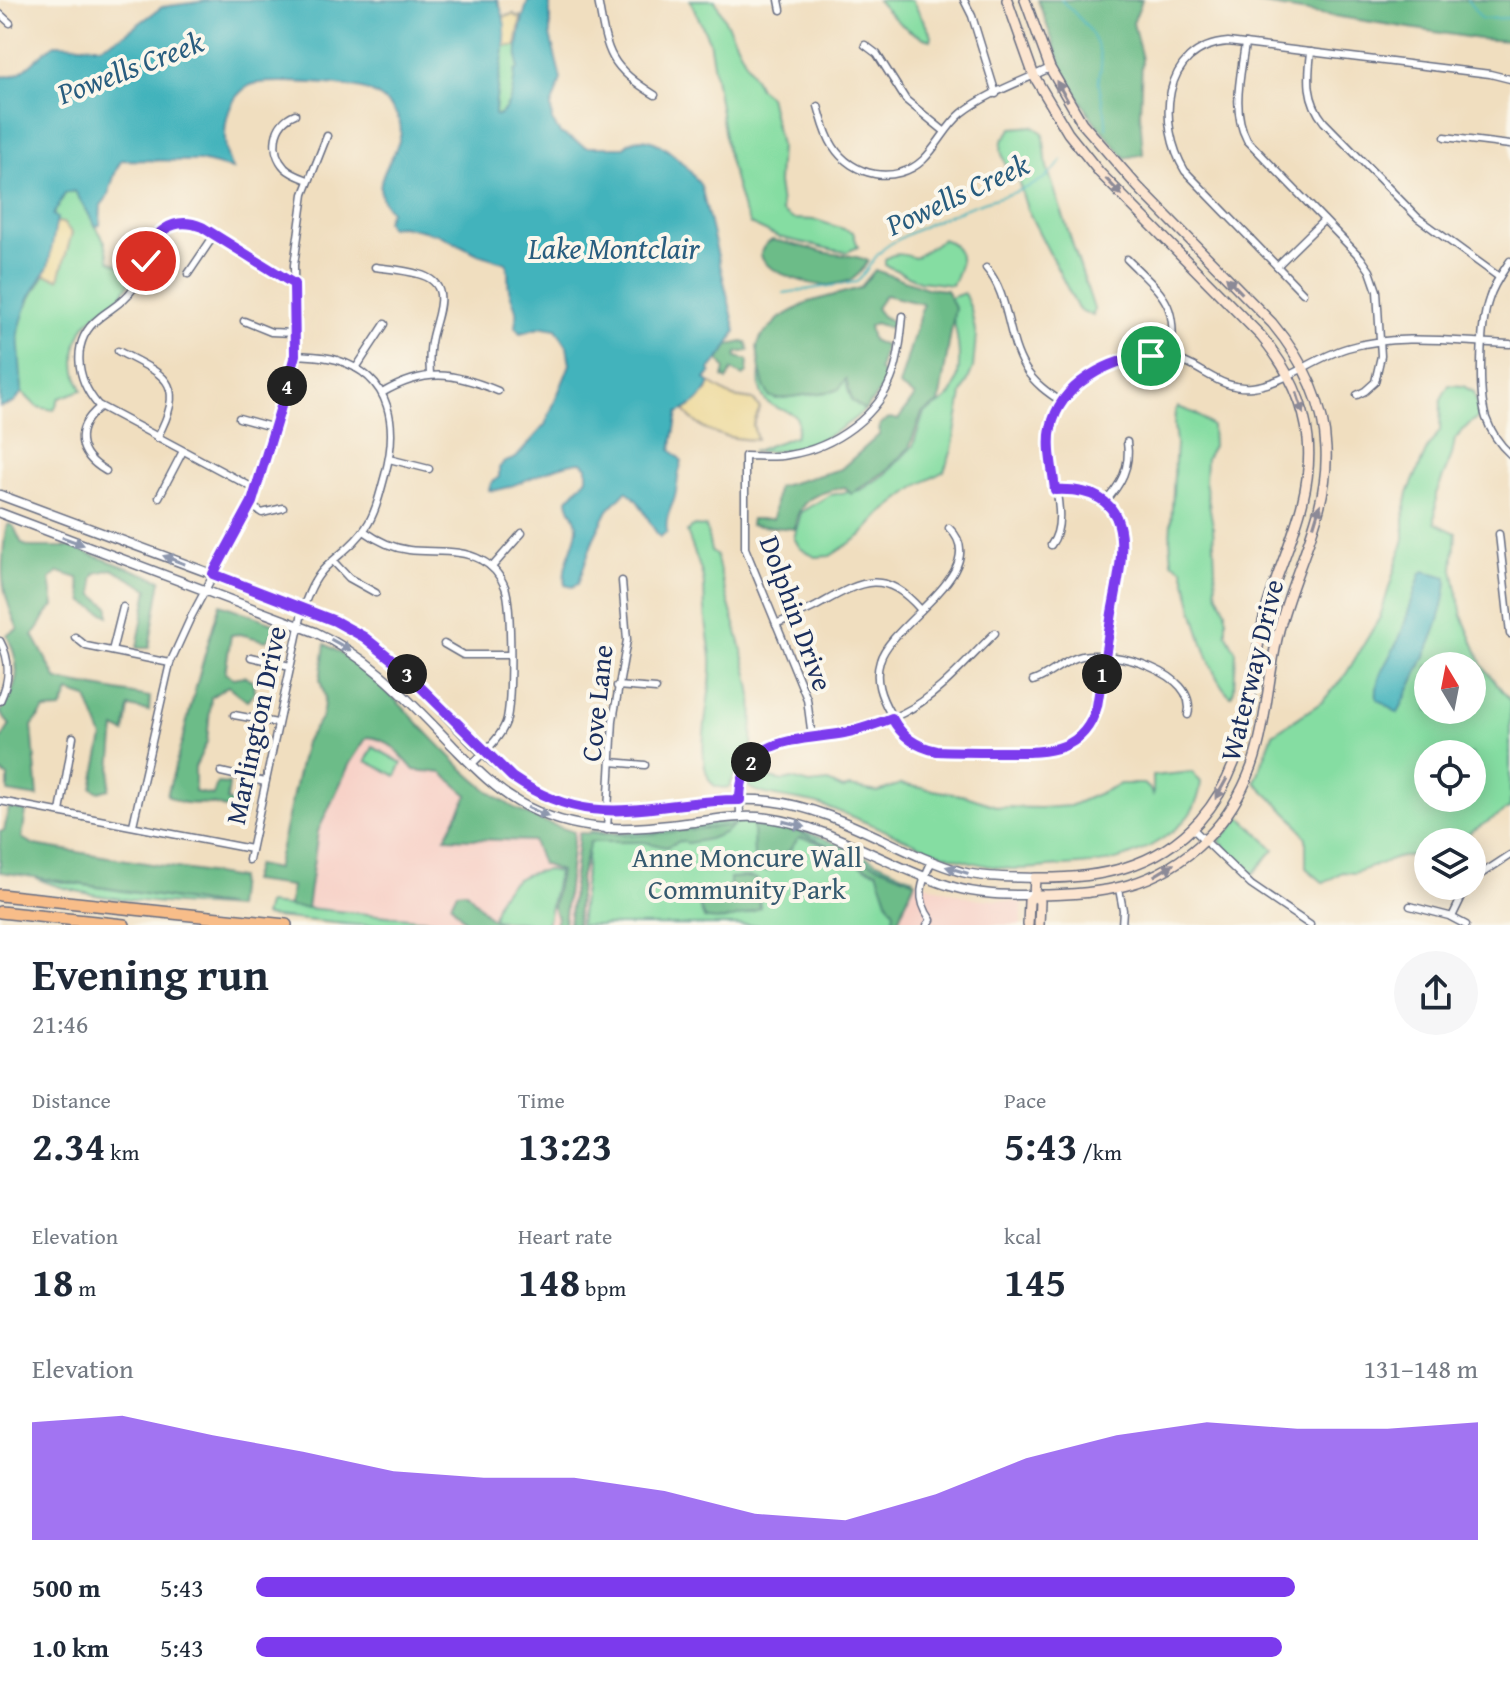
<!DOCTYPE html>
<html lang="en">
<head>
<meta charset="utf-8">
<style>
	:root { --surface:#fff; --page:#f6f6f7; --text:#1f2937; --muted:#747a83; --accent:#7c3aed }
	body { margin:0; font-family:"Gentium Book Plus",serif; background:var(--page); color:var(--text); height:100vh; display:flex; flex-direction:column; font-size:30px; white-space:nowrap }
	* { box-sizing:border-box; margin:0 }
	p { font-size:26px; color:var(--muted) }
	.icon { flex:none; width:44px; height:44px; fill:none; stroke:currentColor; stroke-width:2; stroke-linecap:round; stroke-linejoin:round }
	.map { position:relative; height:925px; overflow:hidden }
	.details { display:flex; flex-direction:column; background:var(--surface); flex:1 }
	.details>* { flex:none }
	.needle { width:52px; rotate:350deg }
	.tools { position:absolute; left:1414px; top:652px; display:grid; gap:16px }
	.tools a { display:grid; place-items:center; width:72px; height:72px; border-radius:50%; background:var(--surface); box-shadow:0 4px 20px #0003; font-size:40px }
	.pin { position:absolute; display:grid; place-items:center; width:68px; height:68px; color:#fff; margin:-34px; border:4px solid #fff; border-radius:50%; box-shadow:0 2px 8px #0007 }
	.km { position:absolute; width:40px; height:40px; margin:-20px; border-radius:50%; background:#222; color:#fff; font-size:22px; line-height:40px; text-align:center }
	.round { display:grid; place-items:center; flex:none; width:84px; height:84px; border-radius:42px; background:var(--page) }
	.headline { display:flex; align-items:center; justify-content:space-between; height:136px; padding:0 32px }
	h1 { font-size:44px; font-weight:600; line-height:60px }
	.figures { display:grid; grid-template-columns:repeat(3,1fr); gap:12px; height:136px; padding:8px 32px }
	.figures div { display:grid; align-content:center }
	.figures b { font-size:40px; font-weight:600 }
	.figures small { font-size:22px; font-weight:400 }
	.figures p { font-size:22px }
	.chart { height:224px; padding:16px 32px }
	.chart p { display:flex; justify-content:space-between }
	.chart svg { width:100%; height:144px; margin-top:8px; fill:var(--accent); opacity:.7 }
	ul { padding:0 32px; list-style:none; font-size:26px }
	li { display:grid; grid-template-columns:128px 96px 1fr; align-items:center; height:60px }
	li i { height:20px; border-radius:10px; background:var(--accent) }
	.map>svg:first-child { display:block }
</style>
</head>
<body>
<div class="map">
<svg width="1510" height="925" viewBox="0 0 1510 925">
	<rect width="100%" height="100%" fill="#fbf7ec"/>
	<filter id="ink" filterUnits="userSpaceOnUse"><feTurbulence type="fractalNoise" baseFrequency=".0125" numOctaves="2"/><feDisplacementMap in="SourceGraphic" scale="16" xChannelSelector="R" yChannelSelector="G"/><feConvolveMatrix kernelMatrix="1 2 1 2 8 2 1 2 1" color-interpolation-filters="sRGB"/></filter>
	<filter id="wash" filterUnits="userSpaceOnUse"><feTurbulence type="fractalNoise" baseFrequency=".006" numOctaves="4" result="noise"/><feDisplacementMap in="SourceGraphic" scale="32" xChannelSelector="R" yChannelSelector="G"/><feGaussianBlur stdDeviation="1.8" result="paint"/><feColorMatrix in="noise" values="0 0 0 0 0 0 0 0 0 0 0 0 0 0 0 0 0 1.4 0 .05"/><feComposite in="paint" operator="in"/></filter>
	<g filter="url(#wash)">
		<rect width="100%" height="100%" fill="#f0debf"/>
		<g fill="#f7d1c7">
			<polygon points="333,656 486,795 549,826 590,833 580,925 387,925 286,916"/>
			<polygon points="915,881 971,898 1023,902 1021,925 896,925"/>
		</g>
		<g fill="#85dda2" stroke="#508680" stroke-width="2" fill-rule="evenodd">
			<polygon points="690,0 715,0 759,88 769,96 780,145 778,183 782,212 793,219 816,220 853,232 858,247 847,252 834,250 778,237 750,224 743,210 728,156 709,40"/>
			<path d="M877,0H912L932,36L931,40C909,35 891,16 877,0Z"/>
			<path d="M514,14L516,17L521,16C517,49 525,91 499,116L495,115C496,81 506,51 503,17Z"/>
			<polygon points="1033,126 1043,133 1047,167 1094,309 1093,316 1078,309 1027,209 1017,177 1006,166 1001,151 1002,141 1012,128"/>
			<path d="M75,191L105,242L110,261L136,272C131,281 125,291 118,299C111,306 100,310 92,318C72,337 71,367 82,390L59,398L54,410L37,407L22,392C21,373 16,349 19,330C23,307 35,292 45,274C53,259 55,235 57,219L53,215L65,194Z"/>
			<path d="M942,239C966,247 963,265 952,285L919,281L885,265V259C895,252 904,254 915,258Z"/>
			<path d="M964,293L971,309L976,336L973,368L962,394L952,450L944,471L917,486L881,514L861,536L830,556L815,557L800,548L794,538L801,512L830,495L861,490L886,474L913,446L924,413C935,406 949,401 954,389C965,363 956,324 947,299Z"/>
			<path d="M760,370L764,386L782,398L834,391L846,378C847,392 852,404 865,410C831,440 798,453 752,452L795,436C811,394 753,429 760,370Z"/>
			<path d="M1449,385L1463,386L1474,392L1480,416L1470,423L1455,439L1452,455L1436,494L1435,523L1456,533L1453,569L1462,616L1484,668L1510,700V808L1454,842H1428V852L1397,858L1354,873L1342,872L1324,883L1306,868V838L1295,821L1255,782L1273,734L1322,702L1346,674L1380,617L1404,539V514L1408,493L1428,447L1440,431L1441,399ZM1428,666H1472V710H1428ZM1428,754H1472V798H1428Z"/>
			<path d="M1178,407L1196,414L1212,426L1213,446L1206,458L1205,481L1213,526L1216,590L1226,611V633L1236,652L1234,690L1231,696C1207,678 1191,600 1183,569L1172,562L1170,539L1176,444L1174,425L1175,411Z"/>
			<path d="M693,526L706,527L711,551L716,555C726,600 743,644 751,690C754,708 752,728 752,747L742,760L729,787C721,789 713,787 709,779C694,749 714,691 711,657C709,641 706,625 705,609C704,599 705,588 703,578C699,562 692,547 687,532Z"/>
			<polygon points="373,747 402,763 396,776 366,761"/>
			<path d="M1192,772L1201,782C1199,809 1184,824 1162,839C1127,862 1103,864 1063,866C1044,867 1022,871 1002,868C938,860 879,824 818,804C802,799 756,796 748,786L753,775L784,781L792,779L810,784L828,782L843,789L850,787L878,792L900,784L966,796L999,807L1041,808L1070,806L1120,784H1143L1149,788L1153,796V776Z"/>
			<polygon points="1241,817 1274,849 1253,874 1219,841"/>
			<path d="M749,820C810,826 858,855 913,878L891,925H580L590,831L616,833Z"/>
			<path d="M548,870L558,872L547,925L493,920C497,887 517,873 548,870Z"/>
			<path d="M36,878L236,908C177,903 89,902 36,878Z"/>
			<polygon points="267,904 437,921 437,925 356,925 264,916"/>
		</g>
		<g fill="#6cbc88" stroke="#447673" stroke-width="2">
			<polygon points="1038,0 1142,0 1133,23 1142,59 1140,113 1143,154 1125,158 1091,117 1064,72"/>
			<polygon points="1233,0 1510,0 1510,41 1479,39"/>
			<path d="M772,240C790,243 806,248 823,252C838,256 855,254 868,261C864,267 859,276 851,280C844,283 828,286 820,285C802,283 735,263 772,240Z"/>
			<path d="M875,270L927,288L946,290L955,308L939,403L922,413L909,448L886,471L851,494L845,487C817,493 797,498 795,529L750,525L751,519H773L777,487L841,469L879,435L880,424L890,418L898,420L915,396L899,386L923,304L885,295L876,308L882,316L893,322L890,328L875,323L869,326L872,340L885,346L879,370L887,378L882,389L865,410L852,401L846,379L839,389L834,391L776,399L769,396L764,386L760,370L757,347L761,337L780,318L809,302L860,288Z"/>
			<polygon points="743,342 747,343 749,351 737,353 736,357 748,360 747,373 743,376 732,370 727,380 723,377 725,369 719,360 729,345"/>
			<path d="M9,524L14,527L22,544L30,547H71L161,580L149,648H137L148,589L112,569L96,573L93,579L94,595L109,607V616L84,602L78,578L59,572L50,579L54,606C43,614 43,626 33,635L57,680L150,697L149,711L129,707L125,733L115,728L109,789L99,792L92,788L103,738L87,698L69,692L61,709L44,710L32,726L38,797L8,792V777L0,771V741L10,725L0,713C20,684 22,667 7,635L18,629C0,588 0,573 6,528Z"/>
			<path d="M220,604L282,626L266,641L240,634L231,635L225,673L233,678L245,676L253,682L254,692L247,701L228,686L211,697L207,742L195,767V792L213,795L217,783L229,784L227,800L246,808L244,817C234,813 223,806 212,804C194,802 183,807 167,795C186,731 199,667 220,604Z"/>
			<path d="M325,644C398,684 441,764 511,806C531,818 553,825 574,832L564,925H555L557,918L553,907L560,871L542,864L533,841L445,838L468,795L442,773L414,770C400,754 389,738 367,737L350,763L318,831L307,908L289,907L291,886L251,881L256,865L276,869L305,742L322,717L325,697L320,680Z"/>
			<polygon points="9,808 26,811 22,838 34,845 239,878 236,908 0,872 0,831 4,831"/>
			<polygon points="734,825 724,833 709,839 688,843 680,841 666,847 644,842 590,842 580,878 577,925 569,925 579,833 641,835"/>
			<path d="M753,826L798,832L915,881L896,925H892L894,912L888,903L877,871C850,866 828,840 799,838L788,852L786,861L769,871H763L754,860Z"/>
			<path d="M748,877L757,879L760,908C746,916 720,923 704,918L699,905L730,903V878Z"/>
			<path d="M465,891C478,902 487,920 503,925H468L451,904L457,892Z"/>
		</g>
		<g fill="#eeda9e" stroke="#84847e" stroke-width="2">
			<polygon points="514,14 516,17 521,16 516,46 504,46 503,17"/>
			<polygon points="56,222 63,223 72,233 59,279 45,275"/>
			<path d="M710,383L733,397L753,400L760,408L753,425L757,440C729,439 701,434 684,410L707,391Z"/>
		</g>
		<g fill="#43b3bc" stroke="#2f718d" stroke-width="2">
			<path d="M212,0H497C517,35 494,78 495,115L499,116C513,102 513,89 515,71L518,69C516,43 521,24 528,0H550V35L561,79L551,107L552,121L560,133L586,147H624C649,121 688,167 701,186L736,331L723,354L709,370L711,372L705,379L710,383C704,398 692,407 678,413L671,450L682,461C677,474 678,488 674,500C669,512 665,520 667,532L660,537C647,523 644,502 626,491L608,510L594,538L578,584L572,587L565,585C562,562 574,550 577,529C578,517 568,510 568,499L587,478V467L582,462C555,462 507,494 489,490L491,483L499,477V468L503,463L516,458L545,425L565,377L570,364L567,346L556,329L543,327L520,333L515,327C519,304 513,308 509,289C507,279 510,272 506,263L478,254L438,234L401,226L389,227L386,221L390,211C357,174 421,148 394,111C388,102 375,93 365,90C348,84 262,78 249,86C222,101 220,145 232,169L200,161L122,160C111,173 113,194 101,205L100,225L96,226L75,191L65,193L53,215L57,218L48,267L28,300L18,333L22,392L14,403L0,407V76C23,80 37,54 55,44L101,46L122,36L162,7Z"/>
			<path d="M1424,571L1447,577C1446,621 1417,673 1398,713L1377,699C1374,674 1392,657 1401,634C1408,614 1414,593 1421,573Z"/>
		</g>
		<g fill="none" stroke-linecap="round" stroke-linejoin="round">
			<g stroke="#43b3bc" stroke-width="2">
				<path d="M1061,0C1080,18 1100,35 1101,64C1101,71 1098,77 1099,84C1101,100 1107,112 1106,128"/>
				<polyline points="1467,0 1482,19 1510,18"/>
				<path d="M784,293L857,282C869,269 875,253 890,244C914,230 943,217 969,207C1000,195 1044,190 1062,160"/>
			</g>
		</g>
	</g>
	<g filter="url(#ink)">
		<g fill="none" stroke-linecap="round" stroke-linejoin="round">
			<g stroke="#666c80" stroke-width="9">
				<g id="minor">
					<path d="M598,0C607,51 608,67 655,95"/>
					<polyline points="779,0 781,10"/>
					<polyline points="964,0 972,16 996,94"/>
					<polyline points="0,14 10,23"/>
					<path d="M1245,44C1241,75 1231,110 1247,140L1361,258L1370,271L1377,291L1381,356L1375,382L1365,391L1357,395"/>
					<polyline points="865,45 877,54 906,100 944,131"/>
					<path d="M1311,52C1308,78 1306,100 1324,122L1418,218L1499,277"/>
					<path d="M818,106C822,119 825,134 833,146C852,177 896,185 923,160C938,146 946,126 962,113C987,93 1021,82 1050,68"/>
					<path d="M295,114C273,123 269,151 285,168C291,174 300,177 308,180"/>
					<polyline points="1445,137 1510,145"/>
					<path d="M1127,259C1164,296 1178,302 1171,358"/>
					<path d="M1510,261C1502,273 1493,285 1489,299C1480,324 1478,393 1486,418C1491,432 1499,444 1510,454"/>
					<polyline points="1277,266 1324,220"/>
					<path d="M375,267C389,269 405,270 418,274C454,283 437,314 432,337C429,350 429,362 430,375"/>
					<path d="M986,268C1010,295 1006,337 1025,368C1034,383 1048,393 1062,402"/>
					<polyline points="188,274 215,234"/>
					<path d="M1303,293L1185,171C1157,125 1161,47 1228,42L1490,74L1510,79"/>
					<polyline points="244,321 271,332 293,333"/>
					<path d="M118,351C166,376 187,381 157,438"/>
					<polyline points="356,368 385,324"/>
					<path d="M382,393C425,368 453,372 498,391"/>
					<path d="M100,407C73,429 77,454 106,471"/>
					<polyline points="239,418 275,428"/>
					<polyline points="389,459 429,469"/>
					<path d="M257,490L98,405C76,379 70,341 99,318C111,308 123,303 132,290C151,262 151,206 202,227L294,284"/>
					<polyline points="159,497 183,451"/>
					<path d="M1104,503C1121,485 1131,467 1127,442"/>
					<polyline points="250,505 262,513 283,508"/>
					<path d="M949,528C994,570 890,623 880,661C874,680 881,697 890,713C899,731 909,743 929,750L1043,752C1069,748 1086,735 1095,711L1123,543C1119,506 1091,488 1055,490"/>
					<path d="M364,531C378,541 392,548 409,550C432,553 460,548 481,560C493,566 500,575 505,587C512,605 512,703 506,722C500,739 484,752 472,764"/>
					<polyline points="1499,534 1510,634"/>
					<path d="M1051,545C1076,512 1033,448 1061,404C1086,365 1141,345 1184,362C1208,372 1224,390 1252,387C1287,383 1313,358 1347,348C1398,333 1457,342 1510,344"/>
					<polyline points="333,561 349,578 376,593"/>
					<polyline points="492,567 522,533"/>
					<path d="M776,624C791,617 807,612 822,603C863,580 885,569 921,610"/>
					<polyline points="75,637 86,646 170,663"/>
					<path d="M0,641C11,661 10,680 0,701"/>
					<polyline points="444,644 463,655 509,655"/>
					<polyline points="112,651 123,607"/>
					<polyline points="251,657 290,666"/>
					<path d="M1033,681C1051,675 1063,660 1082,656C1113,650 1199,672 1188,715"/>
					<polyline points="617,686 656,689"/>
					<polyline points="234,715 277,723"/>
					<path d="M812,737L807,699L745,548V456C759,456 774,458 788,455C834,448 880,416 894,371C900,353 901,334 903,316"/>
					<polyline points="611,762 645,765"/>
					<polyline points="221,772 265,782"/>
					<polyline points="0,801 251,849"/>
					<polyline points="60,812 73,737"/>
					<path d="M740,817C740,803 738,788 744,775C761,734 810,740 846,733C866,729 885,722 903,713C939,695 967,660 995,633"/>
					<polyline points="133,825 170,663 191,617 252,502 280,410 295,355 294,265 304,194 327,136"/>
					<polyline points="1192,828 1251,885 1310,925"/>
					<polyline points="607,830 613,720 627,640 622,581"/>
					<path d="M249,860L303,608C308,595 313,581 323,570C337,555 355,545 366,527C376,512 380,493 385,475C398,427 393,377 337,360C324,356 309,356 295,355"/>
					<polyline points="1472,880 1510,855"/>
					<polyline points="1119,889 1123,910 1122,925"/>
					<polyline points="1410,906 1449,916 1466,925"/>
					<polyline points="1452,917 1467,886"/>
					<path d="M927,925L931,920C915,898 921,883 932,861"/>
				</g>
			</g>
			<g stroke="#666c80" stroke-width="11">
				<g id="tertiary">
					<path d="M0,495L303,608C329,619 355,629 378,647C431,690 472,757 533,790C612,834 688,792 770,801C839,809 897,853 962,872C986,878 1010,877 1035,878"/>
					<path d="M0,513L315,632C372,658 411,703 454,747C474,767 494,788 518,802C581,838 634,829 702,821C724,818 746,815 768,818C833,827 888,867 950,886C978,895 1006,895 1034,895"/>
				</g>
			</g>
			<g stroke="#666c80" stroke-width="12">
				<g id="secondary">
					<path d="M1007,0L1034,76L1068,133L1100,173L1261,336C1286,366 1304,400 1308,439C1314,502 1281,556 1265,614C1252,662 1252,717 1234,763C1226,784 1215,803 1200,820C1156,869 1097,879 1035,878L1034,895L1029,901L1028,925"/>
					<path d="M1025,0L1050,68L1082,123L1138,187L1272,323C1302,359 1324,401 1326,449C1329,512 1294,569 1279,630C1268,674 1267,723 1252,766C1242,793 1227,818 1207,838C1157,888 1102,895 1034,895"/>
					<polyline points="1034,895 1040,901 1039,925"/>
				</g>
			</g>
			<g stroke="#666c80" stroke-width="14">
				<g id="trunk">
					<polyline points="0,895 286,925"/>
					<polyline points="0,912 124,925"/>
				</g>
			</g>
			<use href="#minor" stroke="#fff" stroke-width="6"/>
			<use href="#tertiary" stroke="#fff" stroke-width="8"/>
			<use href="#secondary" stroke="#fce5d0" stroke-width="9"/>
			<use href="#trunk" stroke="#f8bd89" stroke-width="11"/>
		</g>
		<defs><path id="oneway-solid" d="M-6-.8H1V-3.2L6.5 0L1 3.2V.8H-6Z" transform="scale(2)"/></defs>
		<g fill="#8c8a97">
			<use href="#oneway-solid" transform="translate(1062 91) rotate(-120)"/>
			<use href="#oneway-solid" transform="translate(1114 187) rotate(46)"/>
			<use href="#oneway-solid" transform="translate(1234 285) rotate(-134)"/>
			<use href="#oneway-solid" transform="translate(1300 403) rotate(72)"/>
			<use href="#oneway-solid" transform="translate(1317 515) rotate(-73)"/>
			<use href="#oneway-solid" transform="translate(1221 789) rotate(119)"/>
			<use href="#oneway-solid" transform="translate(1164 870) rotate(-31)"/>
		</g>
		<g fill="#8d97ae">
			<use href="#oneway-solid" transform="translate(73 541) rotate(20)"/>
			<use href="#oneway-solid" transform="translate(174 560) rotate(-159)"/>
			<use href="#oneway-solid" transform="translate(341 645) rotate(29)"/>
			<use href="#oneway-solid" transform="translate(538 812) rotate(24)"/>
			<use href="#oneway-solid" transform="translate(794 824) rotate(14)"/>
			<use href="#oneway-solid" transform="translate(957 870) rotate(-163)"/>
		</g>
	</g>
	<g fill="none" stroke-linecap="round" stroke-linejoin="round" filter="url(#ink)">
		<g stroke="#fff" stroke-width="16">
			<path id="route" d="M146,261C151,233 173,215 202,227L294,284L295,355L280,410L252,502L213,574L335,621L364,637L394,661L512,777C596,835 651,800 740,800C740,736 798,741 844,733C861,730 876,724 892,718C902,737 916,747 937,751C958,752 979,752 1000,752C1042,752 1083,756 1097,706C1102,675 1107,644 1112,613C1122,558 1142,486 1055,490C1053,470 1047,448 1051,428C1060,384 1110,358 1151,356"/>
		</g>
		<use href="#route" stroke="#7c3aed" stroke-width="10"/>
	</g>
	<g text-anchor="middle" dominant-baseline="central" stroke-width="8" stroke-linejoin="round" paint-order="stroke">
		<g font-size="28" fill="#1b2f5e" stroke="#fbf7ec">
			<text transform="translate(797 613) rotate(70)">Dolphin Drive</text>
			<text transform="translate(1251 670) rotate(-76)">Waterway Drive</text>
			<text transform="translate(596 703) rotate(-84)">Cove Lane</text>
			<text transform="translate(255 725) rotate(-78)">Marlington Drive</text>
		</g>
		<g font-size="28" fill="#365a6f" stroke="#fbf7ec">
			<text x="747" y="856">Anne Moncure Wall<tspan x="747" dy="32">Community Park</tspan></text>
		</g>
		<g font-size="30" font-style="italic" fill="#295d7f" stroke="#fbf7ec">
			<text transform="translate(130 67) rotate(-21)">Powells Creek</text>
			<text transform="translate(957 194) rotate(-25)">Powells Creek</text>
			<text x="614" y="248">Lake Montclair</text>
		</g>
	</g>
</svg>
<div class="tools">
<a><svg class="needle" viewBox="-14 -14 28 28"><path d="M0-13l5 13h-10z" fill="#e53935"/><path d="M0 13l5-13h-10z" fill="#747a83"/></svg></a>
<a><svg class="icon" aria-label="locate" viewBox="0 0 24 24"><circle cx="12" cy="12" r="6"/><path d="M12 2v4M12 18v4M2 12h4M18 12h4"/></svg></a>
<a><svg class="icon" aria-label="layers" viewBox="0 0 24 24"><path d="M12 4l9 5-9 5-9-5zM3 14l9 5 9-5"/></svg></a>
</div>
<div class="pin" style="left:1151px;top:356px;background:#1e9e55"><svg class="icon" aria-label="arrive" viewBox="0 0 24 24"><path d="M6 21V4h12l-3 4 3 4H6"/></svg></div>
<div class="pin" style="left:146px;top:261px;background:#d93025"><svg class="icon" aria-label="check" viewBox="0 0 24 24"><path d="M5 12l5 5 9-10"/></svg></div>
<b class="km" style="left:1102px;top:674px">1</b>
<b class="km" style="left:751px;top:762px">2</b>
<b class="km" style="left:407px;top:674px">3</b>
<b class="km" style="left:287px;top:386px">4</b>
</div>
<section class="details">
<div class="headline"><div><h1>Evening run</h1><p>21:46</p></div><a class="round"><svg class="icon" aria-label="share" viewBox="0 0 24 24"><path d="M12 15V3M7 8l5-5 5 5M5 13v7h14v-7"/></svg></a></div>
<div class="figures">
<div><p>Distance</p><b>2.34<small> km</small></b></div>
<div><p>Time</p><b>13:23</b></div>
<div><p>Pace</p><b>5:43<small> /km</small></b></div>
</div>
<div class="figures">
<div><p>Elevation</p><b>18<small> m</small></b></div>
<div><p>Heart rate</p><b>148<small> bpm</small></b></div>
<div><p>kcal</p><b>145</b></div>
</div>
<div class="chart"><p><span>Elevation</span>131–148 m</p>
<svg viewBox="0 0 160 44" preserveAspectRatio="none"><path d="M0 44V8L10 6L20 12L30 17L40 23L50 25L60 25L70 29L80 36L90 38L100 30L110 19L120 12L130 8L140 10L150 10L160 8V44z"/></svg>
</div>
<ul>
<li><b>500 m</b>5:43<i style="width:85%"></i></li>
<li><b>1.0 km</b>5:43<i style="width:84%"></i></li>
</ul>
</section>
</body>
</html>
